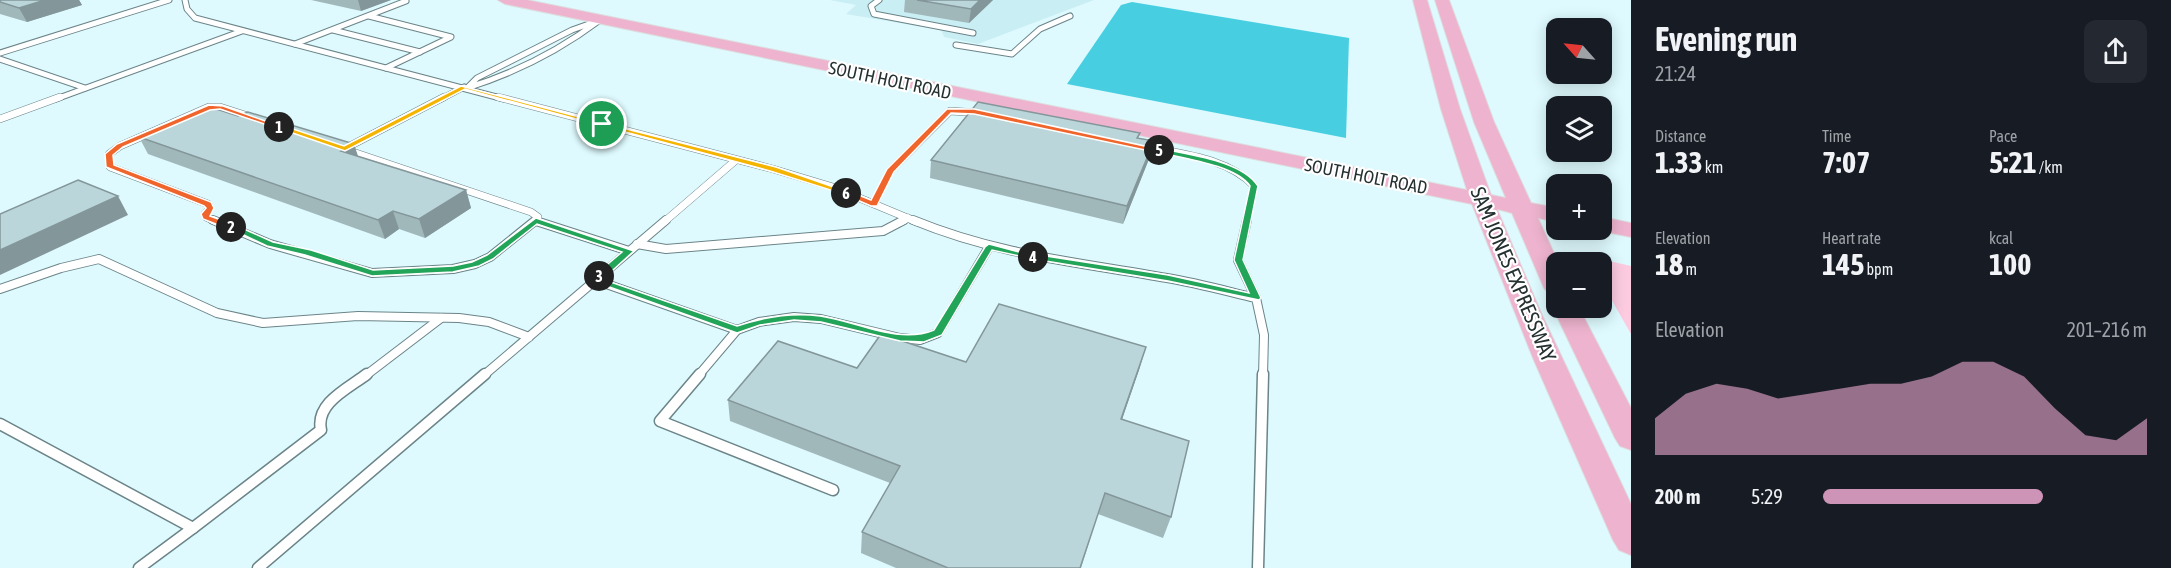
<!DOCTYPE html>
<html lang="en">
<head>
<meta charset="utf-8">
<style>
	:root { --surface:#171b24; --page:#242831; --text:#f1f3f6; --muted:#9ea1a6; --accent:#ce94b7 }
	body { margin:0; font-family:"Asap Condensed",sans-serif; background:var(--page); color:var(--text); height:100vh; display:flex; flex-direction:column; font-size:22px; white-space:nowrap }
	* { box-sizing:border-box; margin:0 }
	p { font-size:20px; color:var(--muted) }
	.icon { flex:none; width:33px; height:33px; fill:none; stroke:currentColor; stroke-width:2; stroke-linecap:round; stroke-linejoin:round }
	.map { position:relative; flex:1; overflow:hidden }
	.panel { display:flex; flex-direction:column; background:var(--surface); width:540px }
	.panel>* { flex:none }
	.needle { width:39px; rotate:297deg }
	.fabs { position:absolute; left:1546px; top:18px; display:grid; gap:12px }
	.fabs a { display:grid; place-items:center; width:66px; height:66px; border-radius:12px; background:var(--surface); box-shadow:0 3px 15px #0003; font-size:30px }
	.pin { position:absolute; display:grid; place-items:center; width:51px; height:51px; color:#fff; margin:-26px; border:3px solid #fff; border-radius:50%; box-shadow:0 2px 6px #0007 }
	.km { position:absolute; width:30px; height:30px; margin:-15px; border-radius:50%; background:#222; color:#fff; font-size:16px; line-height:30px; text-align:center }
	.round { display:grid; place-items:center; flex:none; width:63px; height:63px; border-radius:12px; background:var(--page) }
	.head { display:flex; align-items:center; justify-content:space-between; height:102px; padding:0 24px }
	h1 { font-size:33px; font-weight:700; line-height:45px }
	.stats { display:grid; grid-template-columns:repeat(3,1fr); gap:9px; height:102px; padding:6px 24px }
	.stats div { display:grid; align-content:center }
	.stats b { font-size:30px; font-weight:700 }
	.stats small { font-size:16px; font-weight:400 }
	.stats p { font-size:16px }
	.chart { height:168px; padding:12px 24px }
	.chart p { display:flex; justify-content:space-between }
	.chart svg { width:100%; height:108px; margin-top:6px; fill:var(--accent); opacity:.7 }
	ul { padding:0 24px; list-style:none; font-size:20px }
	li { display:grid; grid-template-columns:96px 72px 1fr; align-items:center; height:45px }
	li i { height:15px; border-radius:8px; background:var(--accent) }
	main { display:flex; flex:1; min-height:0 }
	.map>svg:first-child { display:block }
</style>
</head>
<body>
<main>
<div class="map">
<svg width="1631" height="568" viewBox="0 0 1631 568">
	<rect width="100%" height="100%" fill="#defafe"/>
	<polygon fill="#c9eef4" points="830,0 1094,0 978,44 944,37 941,30 846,14 856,5"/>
	<polygon fill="#fccbe0" points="1587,256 1631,266 1631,334 1602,283 1602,262 1591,262"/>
	<polygon fill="#47cfe1" points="1132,2 1349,38 1346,138 1067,84 1121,5"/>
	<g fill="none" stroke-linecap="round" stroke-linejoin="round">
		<g stroke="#6b8488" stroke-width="7">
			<g id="service-far3">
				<polyline points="185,0 187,9 195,18 504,99"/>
				<polyline points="879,0 871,6 874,14 973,33"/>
				<polyline points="369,16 451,37 386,68"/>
				<path d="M600,20C560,50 515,73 467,88L477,78L572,30Z"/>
				<polyline points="333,30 420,52"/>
				<polyline points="295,44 406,1"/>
				<polyline points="956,45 1012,54 1040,29 1070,16"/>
				<polyline points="0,53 169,0"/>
				<polyline points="0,59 85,88"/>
				<polyline points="56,99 242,31"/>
				<polyline points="441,99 464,87"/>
			</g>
		</g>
		<g stroke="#6b8488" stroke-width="8">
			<g id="service-far2">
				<polyline points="444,97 344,149 531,212 538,217 536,222"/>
				<polyline points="498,97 773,169 833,187 917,222"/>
				<polyline points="0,119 60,97"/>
				<path d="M1143,146C1180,154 1227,157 1254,186L1246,222"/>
				<polyline points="874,204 890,171 950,111 981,113"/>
				<polyline points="217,222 206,217 205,214 210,208 208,204 110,167 109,154 120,146 209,107 220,107 251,117"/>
				<polyline points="664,222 736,160"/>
				<polyline points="901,222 908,218"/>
			</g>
		</g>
		<g stroke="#6b8488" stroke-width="10">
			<g id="service-far1">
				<polyline points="213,220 270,244 372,273 453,269 475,264 490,257 536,220"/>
				<path d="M913,220C998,255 1077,262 1167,278C1197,283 1226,291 1256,298L1264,335L1263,376"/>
				<polyline points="1247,220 1238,260 1256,298"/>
				<polyline points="536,221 629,251"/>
				<polyline points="637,244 666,249 883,231 904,220"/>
				<polyline points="595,280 737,330 698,376"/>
				<polyline points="0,289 61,268 99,259 217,313 263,323 358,316 459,318 489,322 529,337"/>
				<polyline points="737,330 759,322 794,317 821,319 900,338 920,340 938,333 989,247"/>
				<polyline points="365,376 441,318"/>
				<polyline points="483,376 666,220"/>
			</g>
		</g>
		<g stroke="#6b8488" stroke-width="13">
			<g id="service">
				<polyline points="700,374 660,421 833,490"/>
				<polyline points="0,424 193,528 139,568"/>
				<path d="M193,528L321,430C315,403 349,388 367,374"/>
				<polyline points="258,568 485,374"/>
				<polyline points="1258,568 1263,374"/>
			</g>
		</g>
		<g stroke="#dcdede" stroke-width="2">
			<g id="primary">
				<polygon points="498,0 527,0 1467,190 1441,109 1413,0 1427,0 1460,109 1491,195 1506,198 1474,122 1435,0 1449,0 1494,122 1531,203 1557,208 1557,222 1538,218 1558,262 1557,296 1548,293 1544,288 1512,213 1497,209 1541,313 1631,504 1631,555 1619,550 1613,540 1533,358 1472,204 505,4"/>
				<polygon points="1602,217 1631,223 1631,237 1596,230 1602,230"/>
				<polygon points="1557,302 1557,308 1579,308 1631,408 1631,450 1620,446 1615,438 1553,308"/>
			</g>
		</g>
		<use href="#service-far3" stroke="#fff" stroke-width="5"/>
		<use href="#service-far2" stroke="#fff" stroke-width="7"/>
		<use href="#service-far1" stroke="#fff" stroke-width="8"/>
		<use href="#service" stroke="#fff" stroke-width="10"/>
		<use href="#primary" fill="#eeb4cf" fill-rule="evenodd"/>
	</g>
	<g fill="#a1b8bb">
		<polygon points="0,0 79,0 82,5 27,22 0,14"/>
		<polygon points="311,0 391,0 361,11"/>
		<polygon points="905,0 993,0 969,23 904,12"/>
		<polygon points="1140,133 1138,138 1154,141 1149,159 1123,224 930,178 931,160"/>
		<polygon points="139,137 358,156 466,190 471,208 425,238 399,229 385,239 148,154"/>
		<polygon points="966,362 1140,367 1122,419 1171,517 1163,538 1098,514 1081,568 896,568 861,553 862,532 890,483 730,421 728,400 857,368"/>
	</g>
	<g fill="#839699">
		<polygon points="45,0 79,0 82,5 27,22 19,8"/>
		<polygon points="359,0 391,0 361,11 358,0"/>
		<polygon points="980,0 993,0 969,23 971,9"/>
		<polygon points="1154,141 1149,159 1123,224 1127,206"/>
		<polygon points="354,144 360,162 341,151"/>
		<polygon points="466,190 471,208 425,238 419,219"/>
		<polygon points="118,196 128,215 0,275 0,250"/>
		<polygon points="393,211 399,229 385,239 378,220"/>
		<polygon points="1146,347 1140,367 1115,440 1121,419"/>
	</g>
	<g fill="#bbd6da" stroke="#839699" stroke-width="1.5">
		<polygon points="0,0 45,0 19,8 0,2"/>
		<polygon points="917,0 980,0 971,9"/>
		<polygon points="978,102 1140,133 1137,138 1154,141 1127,206 931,160"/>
		<polygon points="210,107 238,116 248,112 354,144 341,151 466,190 419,219 393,211 378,220 139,137"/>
		<polygon points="78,180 118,196 0,250 0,214"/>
		<polygon points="999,304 1146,347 1121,419 1189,441 1171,517 1105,493 1080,568 948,568 862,532 900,466 728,400 778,341 857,368 881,334 966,362"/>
	</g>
	<polygon fill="#f5b400" stroke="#fff" stroke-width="1.5" points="461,86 606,124 602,126 465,89 345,151 275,127 281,125 344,146"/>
	<polygon fill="#f0652b" stroke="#fff" stroke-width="1.5" points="209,105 223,106 282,127 279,129 220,109 210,110 123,147 113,155 114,165 211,202 214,208 210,216 235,225 236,227 231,230 203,219 201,214 206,208 204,206 106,167 105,154 117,144"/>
	<polygon fill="#22a559" stroke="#fff" stroke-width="1.5" points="536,218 634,251 603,279 596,279 596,274 622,252 537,224 493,259 479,266 453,272 372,276 305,255 267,246 227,227 235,225 273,242 311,250 373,270 453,266 472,262 487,255"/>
	<path fill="#22a559" stroke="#fff" stroke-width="1.5" d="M989,244L1038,257L1033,259L992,250L942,335L924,342L900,341L821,322L794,320L760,325L737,333L590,280L596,274H603L602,279L737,326C764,317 792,312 820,316C857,321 898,345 934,330L985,247Z"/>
	<path fill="#22a559" stroke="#fff" stroke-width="1.5" d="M1159,148C1188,155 1241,160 1258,186L1243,260L1261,298L1259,300L1168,281L1033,259L1029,257L1033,254L1168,275L1249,293L1234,260L1250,186C1236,165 1181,158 1157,152L1155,150Z"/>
	<polygon fill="#f0652b" stroke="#fff" stroke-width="1.5" points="947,109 974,109 1163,150 1159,153 974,114 951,113 894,172 877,206 871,206 843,194 842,193 846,190 871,200 887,169"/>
	<polygon fill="#f5b400" stroke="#fff" stroke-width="1.5" points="599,122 776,167 851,193 843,194 770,171 599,125"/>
	<g text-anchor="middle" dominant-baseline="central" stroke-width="4.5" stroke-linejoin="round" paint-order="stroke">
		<g font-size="18" fill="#253031" stroke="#fff">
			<text transform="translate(890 80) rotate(12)">SOUTH HOLT ROAD</text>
			<text transform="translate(1366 176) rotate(11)">SOUTH HOLT ROAD</text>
		</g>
		<g font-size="21" fill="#253031" stroke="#fff">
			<text transform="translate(1514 274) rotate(67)">SAM JONES EXPRESSWAY</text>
		</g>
	</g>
</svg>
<div class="fabs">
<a><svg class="needle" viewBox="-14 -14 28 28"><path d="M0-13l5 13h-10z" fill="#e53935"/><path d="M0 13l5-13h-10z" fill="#9ea1a6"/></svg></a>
<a><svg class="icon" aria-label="layers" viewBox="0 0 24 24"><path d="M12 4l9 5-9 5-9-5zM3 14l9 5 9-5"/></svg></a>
<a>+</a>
<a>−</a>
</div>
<div class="pin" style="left:602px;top:124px;background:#1e9e55"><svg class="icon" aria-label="arrive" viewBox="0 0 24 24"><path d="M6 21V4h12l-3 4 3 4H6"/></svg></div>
<b class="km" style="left:279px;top:127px">1</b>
<b class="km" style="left:231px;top:227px">2</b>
<b class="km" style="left:599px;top:276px">3</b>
<b class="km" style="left:1033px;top:257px">4</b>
<b class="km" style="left:1159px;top:150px">5</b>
<b class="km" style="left:846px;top:193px">6</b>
</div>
<section class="panel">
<div class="head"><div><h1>Evening run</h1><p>21:24</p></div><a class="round"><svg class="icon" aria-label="share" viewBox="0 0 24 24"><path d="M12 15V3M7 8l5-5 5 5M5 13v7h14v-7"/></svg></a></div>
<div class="stats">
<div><p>Distance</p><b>1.33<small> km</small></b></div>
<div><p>Time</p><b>7:07</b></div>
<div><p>Pace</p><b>5:21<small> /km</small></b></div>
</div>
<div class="stats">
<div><p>Elevation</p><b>18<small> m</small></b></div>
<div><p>Heart rate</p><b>145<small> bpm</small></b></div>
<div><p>kcal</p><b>100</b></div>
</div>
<div class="chart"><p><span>Elevation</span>201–216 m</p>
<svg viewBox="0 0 160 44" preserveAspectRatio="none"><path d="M0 44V29L10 19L20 15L30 17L40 21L50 19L60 17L70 15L80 15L90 12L100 6L110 6L120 12L130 25L140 36L150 38L160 29V44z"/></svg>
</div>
<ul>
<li><b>200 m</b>5:29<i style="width:68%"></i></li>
</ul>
</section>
</main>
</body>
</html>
